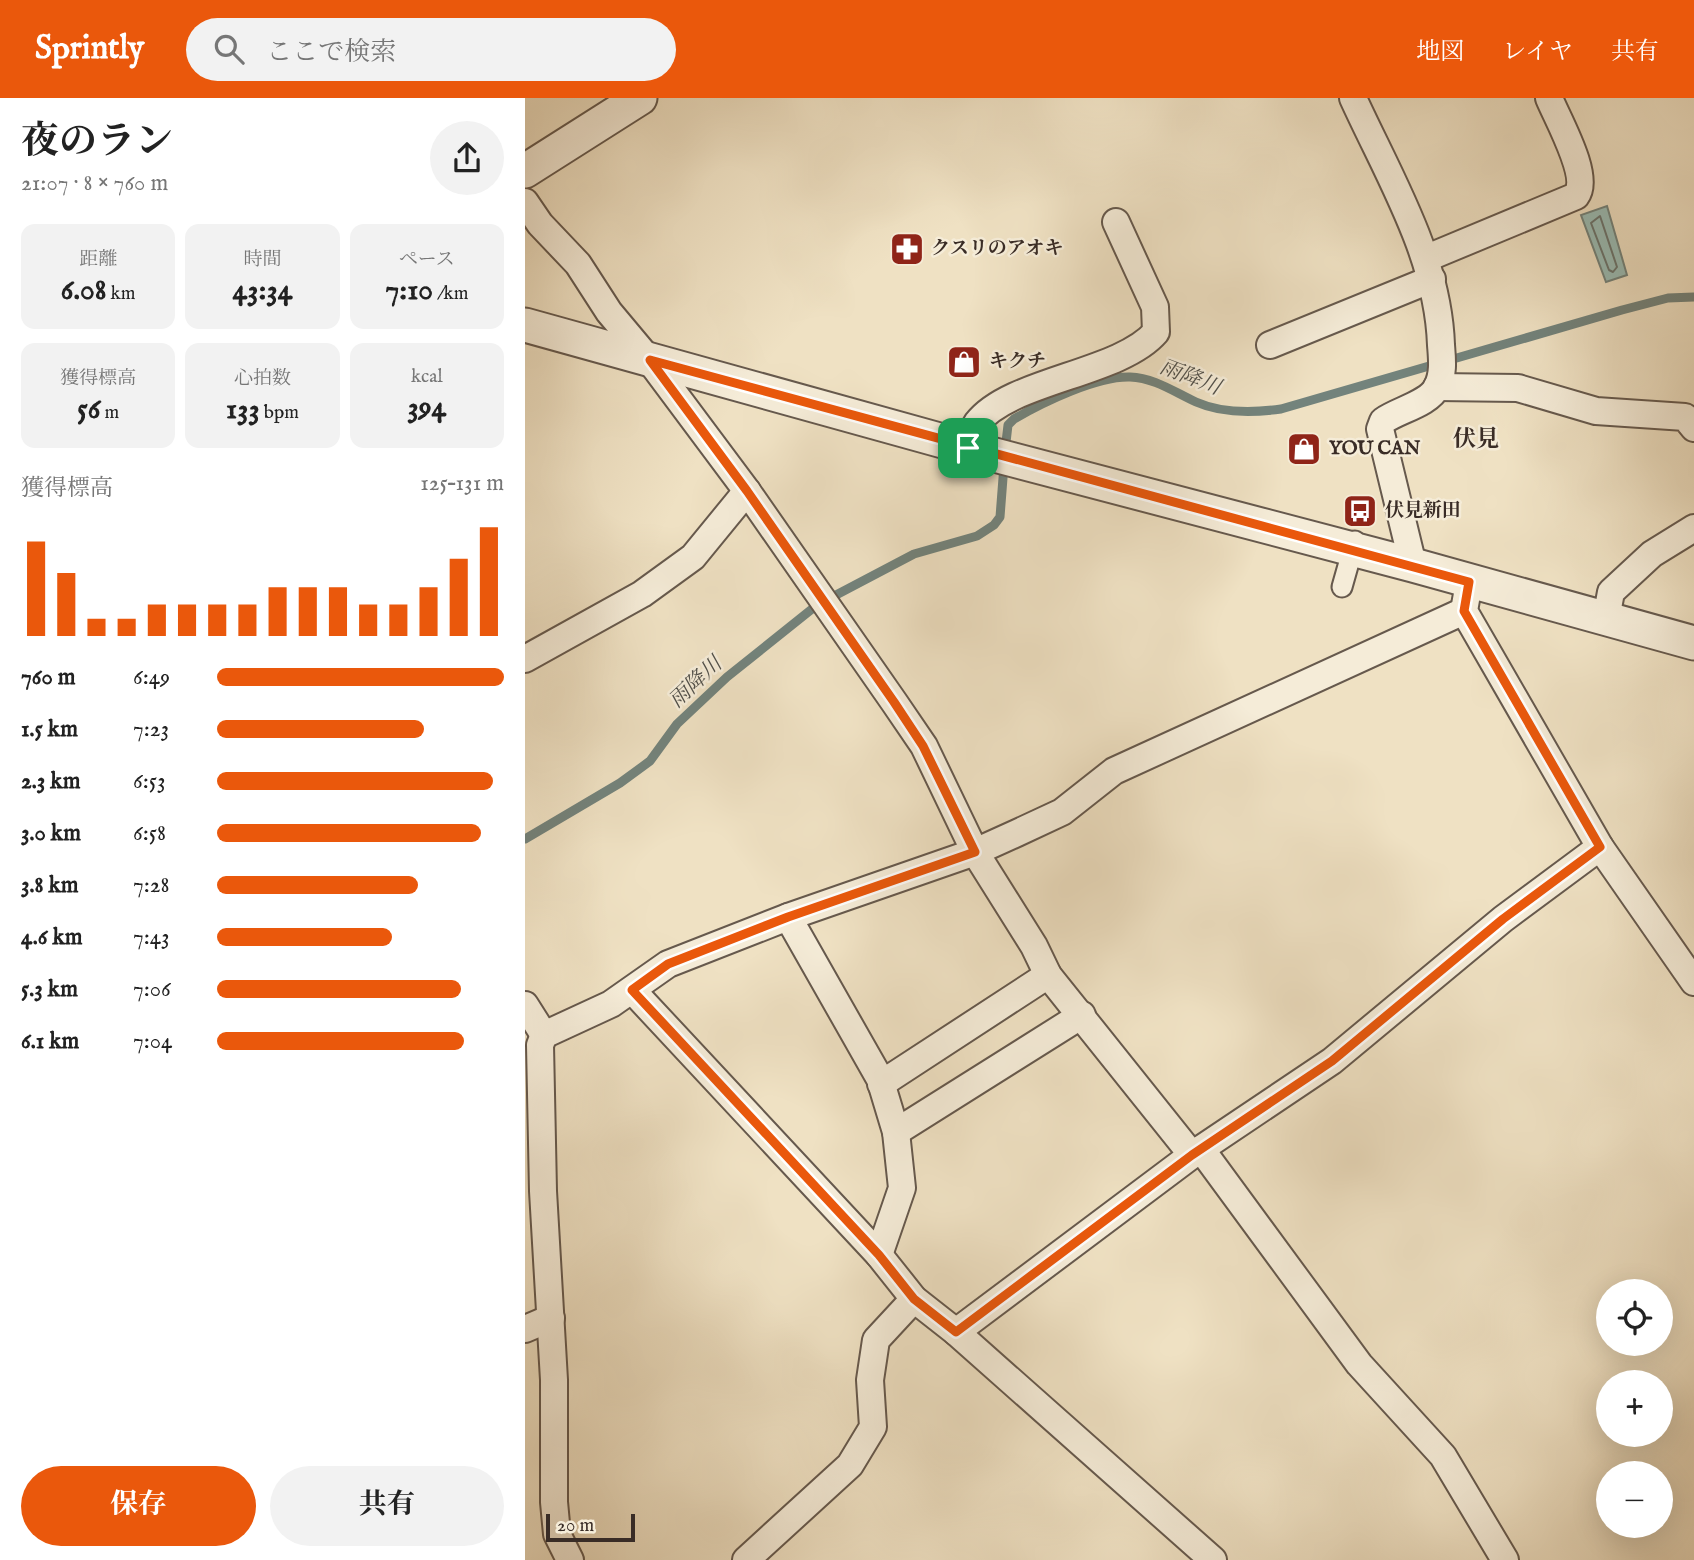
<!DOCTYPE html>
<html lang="ja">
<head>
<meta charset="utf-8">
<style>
	:root { --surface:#fff; --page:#f2f2f2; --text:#222; --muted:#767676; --accent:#ea580c }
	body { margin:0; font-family:"IM FELL English","Noto Serif JP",serif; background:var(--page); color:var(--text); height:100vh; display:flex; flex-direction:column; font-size:26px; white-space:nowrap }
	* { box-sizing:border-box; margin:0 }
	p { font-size:23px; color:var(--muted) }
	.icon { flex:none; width:38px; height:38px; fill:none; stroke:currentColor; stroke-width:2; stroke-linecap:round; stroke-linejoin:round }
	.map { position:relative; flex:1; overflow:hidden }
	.sheet { display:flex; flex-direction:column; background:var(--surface); width:525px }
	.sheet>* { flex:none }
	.controls { position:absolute; left:1071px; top:1181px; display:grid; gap:14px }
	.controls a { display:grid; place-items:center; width:77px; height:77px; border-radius:50%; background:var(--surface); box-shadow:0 7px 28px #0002; font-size:35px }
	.scale { position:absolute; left:21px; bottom:18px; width:89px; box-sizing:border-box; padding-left:7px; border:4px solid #392c26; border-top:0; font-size:19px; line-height:24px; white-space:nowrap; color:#392c26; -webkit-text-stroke:5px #f5ecd8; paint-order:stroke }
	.pin { position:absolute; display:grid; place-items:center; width:60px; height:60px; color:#fff; margin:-30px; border-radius:14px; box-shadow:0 4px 10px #0006 }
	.round { display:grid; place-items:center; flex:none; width:74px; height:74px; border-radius:37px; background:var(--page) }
	.head { display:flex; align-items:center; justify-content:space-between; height:119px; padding:0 21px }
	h1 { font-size:38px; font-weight:700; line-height:52px }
	.stats { display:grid; grid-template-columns:repeat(3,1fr); gap:10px; height:119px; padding:7px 21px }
	.stats div { display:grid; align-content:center; border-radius:14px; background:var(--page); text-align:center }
	.stats b { font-size:30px; font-weight:700 }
	.stats small { font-size:19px; font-weight:400 }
	.stats p { font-size:19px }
	.chart { height:196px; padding:14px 21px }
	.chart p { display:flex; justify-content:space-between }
	.chart svg { width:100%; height:126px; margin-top:7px; stroke:var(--accent); stroke-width:6 }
	.action { display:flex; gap:14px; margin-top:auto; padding:14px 21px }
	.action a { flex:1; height:80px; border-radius:42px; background:var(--accent); color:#fff; font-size:28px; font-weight:700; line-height:80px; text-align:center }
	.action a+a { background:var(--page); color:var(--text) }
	ul { padding:0 21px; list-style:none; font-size:23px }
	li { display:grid; grid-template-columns:112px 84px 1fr; align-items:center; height:52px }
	li i { height:18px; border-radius:9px; background:var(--accent) }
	header { display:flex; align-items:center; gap:42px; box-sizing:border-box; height:98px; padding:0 35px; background:var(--accent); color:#fff }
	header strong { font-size:33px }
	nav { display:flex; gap:38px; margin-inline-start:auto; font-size:24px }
	.search { width:490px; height:63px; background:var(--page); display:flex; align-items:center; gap:18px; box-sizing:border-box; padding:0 24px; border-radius:38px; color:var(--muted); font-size:26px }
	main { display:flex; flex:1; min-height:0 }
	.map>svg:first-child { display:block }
</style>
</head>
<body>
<header>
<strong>Sprintly</strong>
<div class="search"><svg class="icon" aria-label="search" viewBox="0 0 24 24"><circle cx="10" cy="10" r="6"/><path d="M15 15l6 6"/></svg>ここで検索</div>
<nav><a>地図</a><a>レイヤ</a><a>共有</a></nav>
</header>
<main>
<section class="sheet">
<div class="head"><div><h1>夜のラン</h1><p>21:07 · 8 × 760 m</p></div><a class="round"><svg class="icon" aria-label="share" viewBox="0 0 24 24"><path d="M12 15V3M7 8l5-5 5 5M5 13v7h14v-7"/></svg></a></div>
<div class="stats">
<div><p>距離</p><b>6.08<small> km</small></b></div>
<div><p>時間</p><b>43:34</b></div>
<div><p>ペース</p><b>7:10<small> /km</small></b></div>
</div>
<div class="stats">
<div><p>獲得標高</p><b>56<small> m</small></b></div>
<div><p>心拍数</p><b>133<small> bpm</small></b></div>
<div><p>kcal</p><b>394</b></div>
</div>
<div class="chart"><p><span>獲得標高</span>125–131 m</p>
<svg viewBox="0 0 160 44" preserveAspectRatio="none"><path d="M5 44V11M15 44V22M25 44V38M35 44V38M45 44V33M55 44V33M65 44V33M75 44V33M85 44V27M95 44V27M105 44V27M115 44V33M125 44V33M135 44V27M145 44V17M155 44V6"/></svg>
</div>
<ul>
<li><b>760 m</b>6:49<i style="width:100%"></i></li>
<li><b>1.5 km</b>7:23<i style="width:72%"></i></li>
<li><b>2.3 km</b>6:53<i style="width:96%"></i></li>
<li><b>3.0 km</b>6:58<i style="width:92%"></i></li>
<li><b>3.8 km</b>7:28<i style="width:70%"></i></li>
<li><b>4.6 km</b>7:43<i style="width:61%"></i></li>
<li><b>5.3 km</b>7:06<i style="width:85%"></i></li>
<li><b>6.1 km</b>7:04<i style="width:86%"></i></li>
</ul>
<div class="action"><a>保存</a><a>共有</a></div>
</section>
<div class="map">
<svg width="1169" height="1462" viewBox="0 0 1169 1462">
	<rect width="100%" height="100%" fill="#efe1c3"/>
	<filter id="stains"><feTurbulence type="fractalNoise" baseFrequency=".00286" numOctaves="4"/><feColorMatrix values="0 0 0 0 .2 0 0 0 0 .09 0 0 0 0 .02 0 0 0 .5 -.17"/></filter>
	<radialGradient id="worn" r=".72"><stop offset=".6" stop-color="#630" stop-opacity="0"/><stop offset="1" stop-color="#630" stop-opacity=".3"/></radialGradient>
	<polygon fill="#9abdb6" stroke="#73837c" stroke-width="2" points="1082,108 1102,177 1081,184 1056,117"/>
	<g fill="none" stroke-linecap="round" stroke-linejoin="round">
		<polygon stroke="#6a746e" stroke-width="2" points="1075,118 1092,169 1088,174 1084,172 1066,125"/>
		<g stroke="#73837c" stroke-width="9">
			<path d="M480,353L483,327L489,321C518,304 572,278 605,279C630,280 649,294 671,304C698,316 728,315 756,311L1097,212L1143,200L1169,199"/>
			<polyline points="0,741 95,685 125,663 152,626 202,579 292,507 389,456 452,438 469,427 475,419 479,367"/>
		</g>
		<g stroke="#66594d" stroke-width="23">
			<polyline id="pedestrian" points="817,489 830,443"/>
		</g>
		<g stroke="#66594d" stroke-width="30">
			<g id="minor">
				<path d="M828,0C864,79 913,158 916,247C917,260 919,276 912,289C904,306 873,312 858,323L855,331L888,467"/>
				<polyline points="0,104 15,126 53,166 84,214 125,263 222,393 369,604 399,648 450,754 509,848 523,877 667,1057"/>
				<path d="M902,160L1051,98C1066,79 1033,22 1024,0"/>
				<polyline points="745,247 907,181"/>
				<polyline points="912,289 993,290 1071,313 1160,319 1169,330"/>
				<path d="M443,350C445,342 447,332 452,325C485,282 595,276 631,234L630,209L591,124"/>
				<polyline points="942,496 939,513 1075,749 1169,884"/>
				<polyline points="1081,521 1086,494 1127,456 1169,430"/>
				<polyline points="0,561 117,496 168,459 222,393"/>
				<polyline points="263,819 355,981 371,1034 377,1090 354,1157"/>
				<polyline points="107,892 354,1157 389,1201 431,1234 688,1462"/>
				<polyline points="0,907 19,937"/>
				<polyline points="356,986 523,877"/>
				<polyline points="371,1034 557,917"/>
				<polyline points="676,1051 834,1266 918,1358 980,1462"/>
				<polyline points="0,1231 26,1220"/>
				<polyline points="431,1234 667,1057 807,963 978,821 1075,749"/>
				<polyline points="45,1462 32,1436 29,1404 29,1282 18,1093 15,947 19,937 86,906 143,866 263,819 450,754 492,735 537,714 589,673 939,513"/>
				<polyline points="221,1462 325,1367 348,1329 345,1282 351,1242 389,1201"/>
			</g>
		</g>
		<g stroke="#66594d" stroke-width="37">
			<g id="tertiary">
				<polyline points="0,73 115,0"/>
				<polyline points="0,227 443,350 888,467 1169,545"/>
			</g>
		</g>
		<use href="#pedestrian" stroke="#f5ecd8" stroke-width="19"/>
		<use href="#minor" stroke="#f5ecd8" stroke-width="26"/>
		<use href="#tertiary" stroke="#f5ecd8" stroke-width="33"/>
	</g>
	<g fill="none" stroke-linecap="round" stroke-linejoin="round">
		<g stroke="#fff" stroke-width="14">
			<polygon id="route" points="125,262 944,484 939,513 1075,749 978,821 807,963 667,1057 431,1234 389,1201 354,1157 107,892 143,866 263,819 450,754 398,648 369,604 222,393"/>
		</g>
		<use href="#route" stroke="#ea580c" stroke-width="9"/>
	</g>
	<defs>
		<g id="pharmacy-square" transform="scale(1.75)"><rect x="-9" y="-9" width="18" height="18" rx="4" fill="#8f2418" stroke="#f5ecd8"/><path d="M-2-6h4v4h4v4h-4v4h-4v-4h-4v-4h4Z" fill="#fff"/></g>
		<g id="shop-square" transform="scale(1.75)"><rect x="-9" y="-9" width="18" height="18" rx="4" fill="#8f2418" stroke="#f5ecd8"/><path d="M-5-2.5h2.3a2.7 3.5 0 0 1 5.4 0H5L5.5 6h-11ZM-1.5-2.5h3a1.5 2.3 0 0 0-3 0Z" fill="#fff"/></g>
		<g id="bus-square" transform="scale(1.75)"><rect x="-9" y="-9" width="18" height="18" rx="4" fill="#8f2418" stroke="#f5ecd8"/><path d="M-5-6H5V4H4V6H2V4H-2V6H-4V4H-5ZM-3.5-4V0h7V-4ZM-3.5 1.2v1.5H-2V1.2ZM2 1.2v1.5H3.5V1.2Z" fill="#fff"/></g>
	</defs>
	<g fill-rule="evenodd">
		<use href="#pharmacy-square" x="382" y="151"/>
		<use href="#shop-square" x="439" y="264"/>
		<use href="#shop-square" x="779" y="351"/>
		<use href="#bus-square" x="835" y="413"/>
	</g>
	<g text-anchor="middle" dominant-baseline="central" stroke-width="5" stroke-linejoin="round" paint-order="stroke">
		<g font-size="19" font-weight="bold" fill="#392c26" stroke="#f5ecd8" text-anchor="start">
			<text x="406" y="151">クスリのアオキ</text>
			<text x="464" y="264">キクチ</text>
			<text x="804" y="351">YOU CAN</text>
			<text x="860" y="413">伏見新田</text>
		</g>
		<g font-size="21" font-style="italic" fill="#51504a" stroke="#f5ecd8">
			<text transform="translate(665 280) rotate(21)">雨降川</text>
			<text transform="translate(171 585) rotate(-43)">雨降川</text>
		</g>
		<g font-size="23" font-weight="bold" fill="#392c26" stroke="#f5ecd8">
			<text x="951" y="341">伏見</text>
		</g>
	</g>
	<rect width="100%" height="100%" filter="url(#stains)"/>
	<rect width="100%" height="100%" fill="url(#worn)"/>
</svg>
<div class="controls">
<a><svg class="icon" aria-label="locate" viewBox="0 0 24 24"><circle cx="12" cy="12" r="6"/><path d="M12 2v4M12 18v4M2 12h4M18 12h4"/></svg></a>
<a>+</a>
<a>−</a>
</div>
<div class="scale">20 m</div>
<div class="pin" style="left:443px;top:350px;background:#1e9e55"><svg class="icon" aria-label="arrive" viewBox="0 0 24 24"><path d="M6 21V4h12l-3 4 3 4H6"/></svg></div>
</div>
</main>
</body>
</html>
